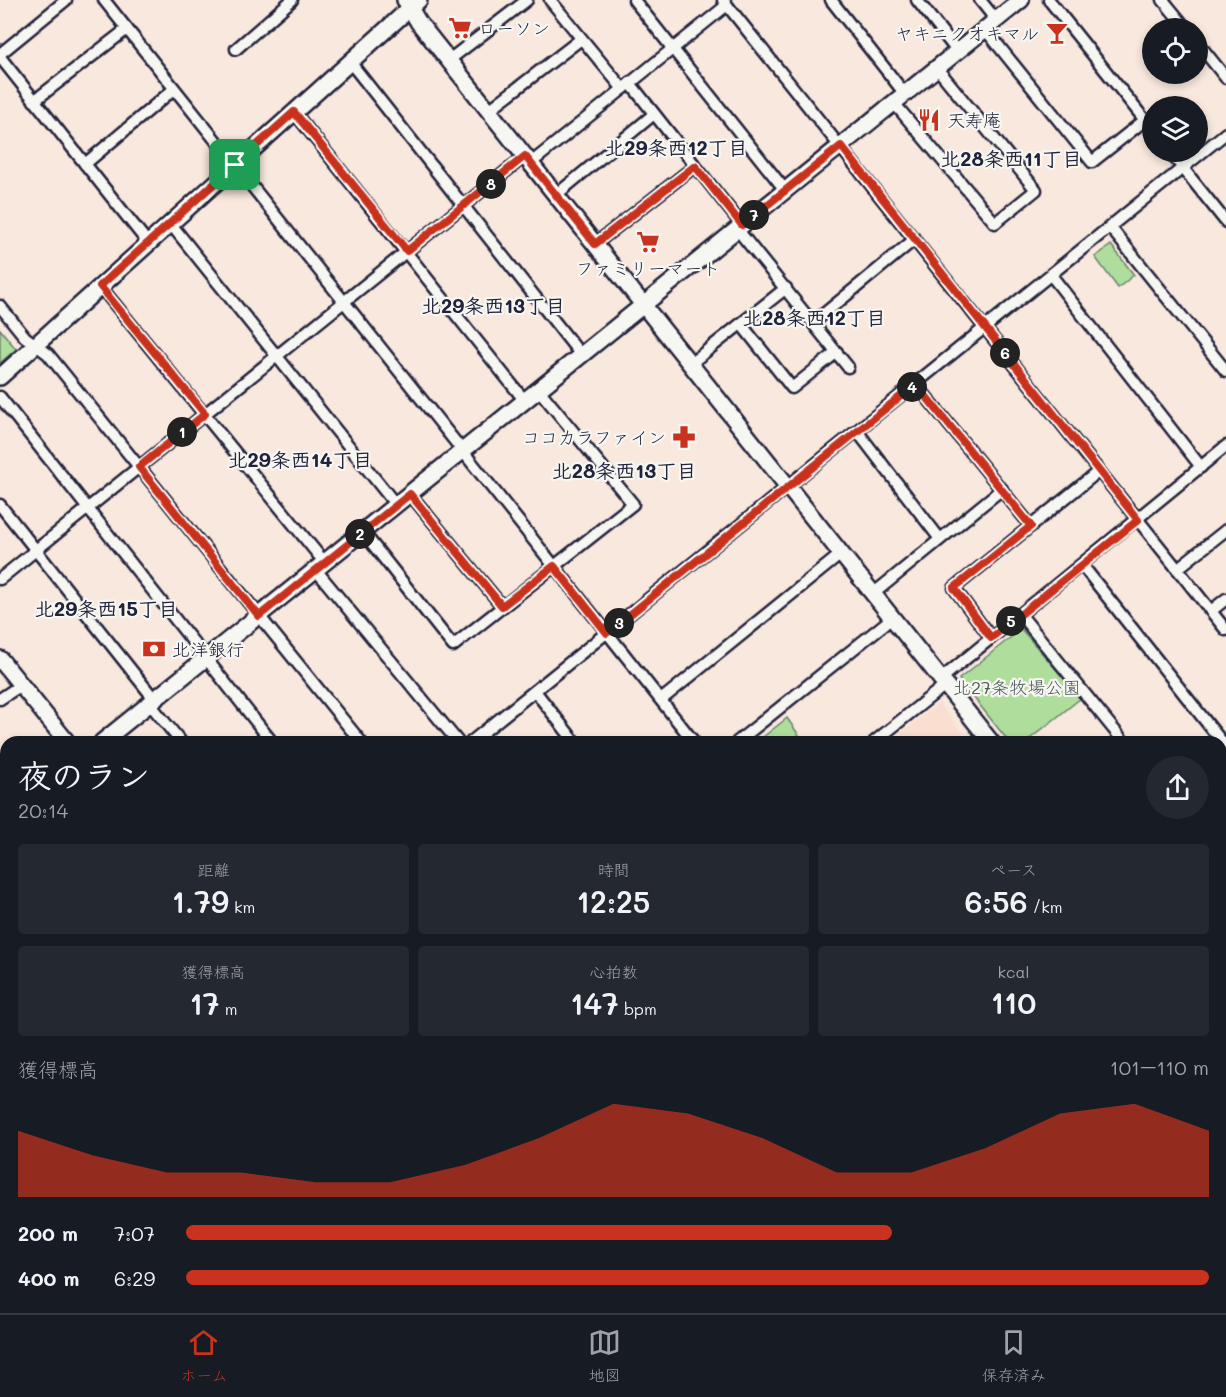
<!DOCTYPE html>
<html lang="ja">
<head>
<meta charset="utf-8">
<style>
	:root { --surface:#171b24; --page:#242831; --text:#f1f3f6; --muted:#9ea1a6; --line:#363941; --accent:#c8321e }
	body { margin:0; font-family:Mali,"Klee One",sans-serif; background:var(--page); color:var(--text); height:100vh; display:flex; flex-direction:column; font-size:22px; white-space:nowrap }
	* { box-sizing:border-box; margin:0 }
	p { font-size:20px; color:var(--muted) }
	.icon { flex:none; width:33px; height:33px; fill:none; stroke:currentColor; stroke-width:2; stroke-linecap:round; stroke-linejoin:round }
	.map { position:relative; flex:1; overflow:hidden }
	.details { position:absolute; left:0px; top:736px; width:1227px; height:578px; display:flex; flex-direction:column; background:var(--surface); border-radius:18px 18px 0 0; box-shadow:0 3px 9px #0003 }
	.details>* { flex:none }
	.tools { position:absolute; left:1142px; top:18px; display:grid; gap:12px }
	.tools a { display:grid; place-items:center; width:66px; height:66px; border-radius:50%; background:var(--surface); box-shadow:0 3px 9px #0003; font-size:30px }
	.pin { position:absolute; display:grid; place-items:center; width:51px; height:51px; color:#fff; margin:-26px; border-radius:12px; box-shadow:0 3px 9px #0006 }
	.km { position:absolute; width:30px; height:30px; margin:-15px; border-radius:50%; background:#222; color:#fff; font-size:16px; line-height:30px; text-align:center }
	.round { display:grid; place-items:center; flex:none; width:63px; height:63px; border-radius:32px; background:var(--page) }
	.headline { display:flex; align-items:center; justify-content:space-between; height:102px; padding:0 18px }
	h1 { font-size:33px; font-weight:600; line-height:45px }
	.figures { display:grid; grid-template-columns:repeat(3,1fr); gap:9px; height:102px; padding:6px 18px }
	.figures div { display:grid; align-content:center; border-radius:6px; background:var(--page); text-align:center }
	.figures b { font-size:30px; font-weight:600 }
	.figures small { font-size:16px; font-weight:400 }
	.figures p { font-size:16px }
	.chart { height:168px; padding:12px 18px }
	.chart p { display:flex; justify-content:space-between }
	.chart svg { width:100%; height:108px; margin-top:6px; fill:var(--accent); opacity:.7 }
	ul { padding:0 18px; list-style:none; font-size:20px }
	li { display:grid; grid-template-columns:96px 72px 1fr; align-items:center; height:45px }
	li i { height:15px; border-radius:8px; background:var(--accent) }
	.tab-bar { display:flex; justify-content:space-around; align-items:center; height:84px; border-top:2px solid var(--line); background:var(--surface); font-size:16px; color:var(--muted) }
	.tab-bar a { display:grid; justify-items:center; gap:3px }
	.tab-bar .active { color:var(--accent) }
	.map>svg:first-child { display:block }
</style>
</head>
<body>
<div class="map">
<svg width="1226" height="1313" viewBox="0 0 1226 1313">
	<rect width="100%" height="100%" fill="#f8e8de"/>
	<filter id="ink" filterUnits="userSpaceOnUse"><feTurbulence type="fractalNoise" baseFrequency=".0167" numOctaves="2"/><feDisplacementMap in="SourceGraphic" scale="12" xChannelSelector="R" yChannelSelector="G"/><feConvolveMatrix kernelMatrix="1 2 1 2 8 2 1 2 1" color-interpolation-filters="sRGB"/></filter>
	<g filter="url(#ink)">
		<polygon fill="#faded0" points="939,703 970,742 890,742"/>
		<g fill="#afdd9c" stroke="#68806c" stroke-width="1.5">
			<polygon points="1111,245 1134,275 1118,288 1095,257"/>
			<polygon points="0,329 16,349 0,363"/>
			<polygon points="1021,629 1081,698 1026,742 1009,742 959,679"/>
			<polygon points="787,718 803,741 767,742 763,737"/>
		</g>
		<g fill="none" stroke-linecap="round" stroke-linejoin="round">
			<g stroke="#22223b" stroke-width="15">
				<g id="street">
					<polyline points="104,0 694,742"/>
					<polyline points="550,0 623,89"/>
					<polyline points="634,0 785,190"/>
					<polyline points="723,0 1226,630"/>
					<polyline points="831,0 905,94"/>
					<polyline points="917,0 957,51"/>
					<polyline points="980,0 996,20"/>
					<polyline points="1049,0 1152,129"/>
					<polyline points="1163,0 1186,28"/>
					<polyline points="985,29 1092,162 1145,120"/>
					<polyline points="1197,42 1226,78"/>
					<polyline points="236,49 292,0"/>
					<polyline points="0,54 66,0"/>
					<polyline points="0,57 148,243"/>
					<polyline points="449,60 527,0"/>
					<polyline points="350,62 581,355"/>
					<polyline points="630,83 742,225"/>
					<polyline points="34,101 127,29"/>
					<polyline points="894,103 995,223 1036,190 937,68"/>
					<polyline points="489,110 581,39"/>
					<polyline points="294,112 525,401"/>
					<polyline points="1170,152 1226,222"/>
					<polyline points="531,163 727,5"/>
					<polyline points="85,164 174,89"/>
					<polyline points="556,195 654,114"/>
					<polyline points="170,223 396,505"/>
					<polyline points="1110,227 1226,371"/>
					<polyline points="737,229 848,367"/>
					<polyline points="595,244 695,166"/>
					<polyline points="1051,275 1201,467"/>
					<polyline points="100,286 325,563"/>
					<polyline points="0,306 25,337 48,354 361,742"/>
					<polyline points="814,322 915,239"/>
					<polyline points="741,324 792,388 837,352"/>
					<polyline points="690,364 786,288"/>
					<polyline points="916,384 1031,526"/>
					<polyline points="0,397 272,742"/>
					<polyline points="857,431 940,539"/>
					<polyline points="410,494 502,606"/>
					<polyline points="0,505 155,700"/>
					<polyline points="363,532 453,646 633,504 539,390"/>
					<polyline points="1082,565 1226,747"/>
					<polyline points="1177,569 1226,530"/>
					<polyline points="316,570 458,742"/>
					<polyline points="0,579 525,156"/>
					<polyline points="873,594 1002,489"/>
					<polyline points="1211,611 1226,599"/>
					<polyline points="1020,614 1124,742"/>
					<polyline points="991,638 954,588 1099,471"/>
					<polyline points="941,679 1226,446"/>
					<polyline points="535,691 575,742"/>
					<polyline points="0,699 21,685"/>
					<polyline points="661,700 841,554"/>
					<polyline points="150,704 181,742"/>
					<polyline points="471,742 1226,133"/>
					<polyline points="737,742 892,618"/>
					<polyline points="874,742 945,685"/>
					<polyline points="1221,803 1226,809"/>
					<polyline points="0,824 6,831"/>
					<polyline points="1221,867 1226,863"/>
					<polyline points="0,892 6,889"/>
					<polyline points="0,960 6,967"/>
					<polyline points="1221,970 1226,967"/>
					<polyline points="0,1074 6,1082"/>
					<polyline points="1221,1102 1226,1098"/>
					<polyline points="1221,1171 1226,1178"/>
					<polyline points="0,1202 6,1209"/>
					<polyline points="0,1238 6,1236"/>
					<polyline points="1221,1253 1226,1249"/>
					<polyline points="0,1287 6,1294"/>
					<polyline points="18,1308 22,1313"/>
					<polyline points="107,1308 111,1313"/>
					<polyline points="195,1308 200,1313"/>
					<polyline points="304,1308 308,1313"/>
					<polyline points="398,1308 402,1313"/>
					<polyline points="587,1308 595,1313"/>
					<polyline points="724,1308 728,1313"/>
					<polyline points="811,1308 815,1313"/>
					<polyline points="934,1308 938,1313"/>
					<polyline points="1026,1308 1028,1310 1032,1308"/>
					<polyline points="538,1313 544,1308"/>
					<polyline points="951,1313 957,1308"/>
					<polyline points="1148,1313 1154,1308"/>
				</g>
			</g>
			<g stroke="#22223b" stroke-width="20">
				<g id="secondary">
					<polyline points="405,0 419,23 991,742"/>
					<polyline points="0,377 419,0"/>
					<polyline points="0,659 67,742"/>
					<polyline points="102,742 1021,0"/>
					<polyline points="1221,1032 1226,1039"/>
					<polyline points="520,1308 524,1313"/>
				</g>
			</g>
			<use href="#street" stroke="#f6f6f2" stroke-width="10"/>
			<use href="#secondary" stroke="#f6f6f2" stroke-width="15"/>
			<g stroke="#22223b" stroke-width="4">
				<polyline points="0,998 6,1005"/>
				<polyline points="271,1308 276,1313"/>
			</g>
		</g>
	</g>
	<g fill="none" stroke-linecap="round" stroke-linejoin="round" filter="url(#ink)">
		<g stroke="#fff" stroke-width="12">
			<polygon id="route" points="294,112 407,251 525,156 595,244 695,166 742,225 841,146 1138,520 991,638 954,588 1031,526 916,384 607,633 554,566 502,606 410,494 259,616 139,467 205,414 100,286"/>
		</g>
		<use href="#route" stroke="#c8321e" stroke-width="8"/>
	</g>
	<defs>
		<g id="supermarket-bare" transform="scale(1.8)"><path d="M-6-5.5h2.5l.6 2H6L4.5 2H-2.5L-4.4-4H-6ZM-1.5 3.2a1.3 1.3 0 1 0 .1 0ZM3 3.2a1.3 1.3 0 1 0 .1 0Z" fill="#c8321e" stroke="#f6f6f2" stroke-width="2.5" paint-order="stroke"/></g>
		<g id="bar-bare" transform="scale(1.8)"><path d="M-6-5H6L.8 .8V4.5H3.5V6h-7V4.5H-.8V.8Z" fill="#c8321e" stroke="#f6f6f2" stroke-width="2.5" paint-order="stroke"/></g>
		<g id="restaurant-bare" transform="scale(1.8)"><path d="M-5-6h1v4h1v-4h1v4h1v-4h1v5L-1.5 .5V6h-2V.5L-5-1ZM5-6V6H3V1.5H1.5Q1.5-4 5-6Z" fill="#c8321e" stroke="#f6f6f2" stroke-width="2.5" paint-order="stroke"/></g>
		<g id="pharmacy-bare" transform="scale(1.8)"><path d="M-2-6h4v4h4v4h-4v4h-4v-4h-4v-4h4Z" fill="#c8321e" stroke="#f6f6f2" stroke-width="2.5" paint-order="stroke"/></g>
		<g id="bank-bare" transform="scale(1.8)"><path d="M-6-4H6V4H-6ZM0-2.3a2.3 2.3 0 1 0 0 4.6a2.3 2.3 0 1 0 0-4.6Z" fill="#c8321e" stroke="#f6f6f2" stroke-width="2.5" paint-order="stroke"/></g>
	</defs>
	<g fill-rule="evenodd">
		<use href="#supermarket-bare" x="460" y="28"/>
		<use href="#bar-bare" x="1057" y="33"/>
		<use href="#restaurant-bare" x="929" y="120"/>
		<use href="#supermarket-bare" x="648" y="242"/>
		<use href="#pharmacy-bare" x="684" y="437"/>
		<use href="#bank-bare" x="154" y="649"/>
	</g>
	<g text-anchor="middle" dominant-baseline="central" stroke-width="4.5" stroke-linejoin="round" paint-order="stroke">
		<g font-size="18" fill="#22223b" stroke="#f6f6f2" text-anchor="start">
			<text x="478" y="28">ローソン</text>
			<text x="1039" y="33" text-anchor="end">ヤキニクオキマル</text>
			<text x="947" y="120">天寿庵</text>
			<text x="648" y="268" text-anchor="middle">ファミリーマート</text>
			<text x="666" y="437" text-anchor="end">ココカラファイン</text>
			<text x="172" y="649">北洋銀行</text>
		</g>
		<g font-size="18" fill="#4c5a58" stroke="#f6f6f2">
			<text x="1017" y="687">北27条牧場公園</text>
		</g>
		<g font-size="20" font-weight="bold" fill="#22223b" stroke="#f6f6f2">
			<text x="676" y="147">北29条西12丁目</text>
			<text x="1011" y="158">北28条西11丁目</text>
			<text x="493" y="305">北29条西13丁目</text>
			<text x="814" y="317">北28条西12丁目</text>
			<text x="300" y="459">北29条西14丁目</text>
			<text x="624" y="470">北28条西13丁目</text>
			<text x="106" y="608">北29条西15丁目</text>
		</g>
	</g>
</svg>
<div class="tools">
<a><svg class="icon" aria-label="locate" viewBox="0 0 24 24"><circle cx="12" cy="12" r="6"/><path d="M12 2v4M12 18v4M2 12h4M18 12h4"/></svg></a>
<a><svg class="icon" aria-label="layers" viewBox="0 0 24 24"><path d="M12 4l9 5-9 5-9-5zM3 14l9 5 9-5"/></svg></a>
</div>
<div class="pin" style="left:235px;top:165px;background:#1e9e55"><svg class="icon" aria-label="arrive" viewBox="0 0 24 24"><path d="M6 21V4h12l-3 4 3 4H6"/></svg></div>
<b class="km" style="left:182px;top:432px">1</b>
<b class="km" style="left:360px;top:534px">2</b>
<b class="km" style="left:619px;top:623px">3</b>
<b class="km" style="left:912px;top:387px">4</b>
<b class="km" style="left:1011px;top:621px">5</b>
<b class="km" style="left:1005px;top:353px">6</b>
<b class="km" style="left:754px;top:215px">7</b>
<b class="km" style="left:491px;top:184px">8</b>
<section class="details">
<div class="headline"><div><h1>夜のラン</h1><p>20:14</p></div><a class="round"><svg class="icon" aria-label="share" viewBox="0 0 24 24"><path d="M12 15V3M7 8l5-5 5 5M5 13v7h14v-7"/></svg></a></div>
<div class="figures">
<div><p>距離</p><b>1.79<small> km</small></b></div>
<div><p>時間</p><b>12:25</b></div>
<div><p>ペース</p><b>6:56<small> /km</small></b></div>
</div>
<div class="figures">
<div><p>獲得標高</p><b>17<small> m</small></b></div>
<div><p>心拍数</p><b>147<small> bpm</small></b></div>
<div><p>kcal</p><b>110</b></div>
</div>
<div class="chart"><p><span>獲得標高</span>101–110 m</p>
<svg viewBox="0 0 160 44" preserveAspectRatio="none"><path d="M0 44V17L10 27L20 34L30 34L40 38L50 38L60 31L70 20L80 6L90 10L100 20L110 34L120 34L130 24L140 10L150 6L160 17V44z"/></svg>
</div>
<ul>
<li><b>200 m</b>7:07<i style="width:69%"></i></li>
<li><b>400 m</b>6:29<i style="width:100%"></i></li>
</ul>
</section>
</div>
<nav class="tab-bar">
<a class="active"><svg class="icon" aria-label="home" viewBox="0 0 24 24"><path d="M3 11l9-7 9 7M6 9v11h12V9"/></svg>ホーム</a>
<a><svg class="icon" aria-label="map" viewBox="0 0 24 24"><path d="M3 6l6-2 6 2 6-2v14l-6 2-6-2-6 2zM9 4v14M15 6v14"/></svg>地図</a>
<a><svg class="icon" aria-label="saved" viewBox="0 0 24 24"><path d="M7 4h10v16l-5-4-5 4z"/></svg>保存済み</a>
</nav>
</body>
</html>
